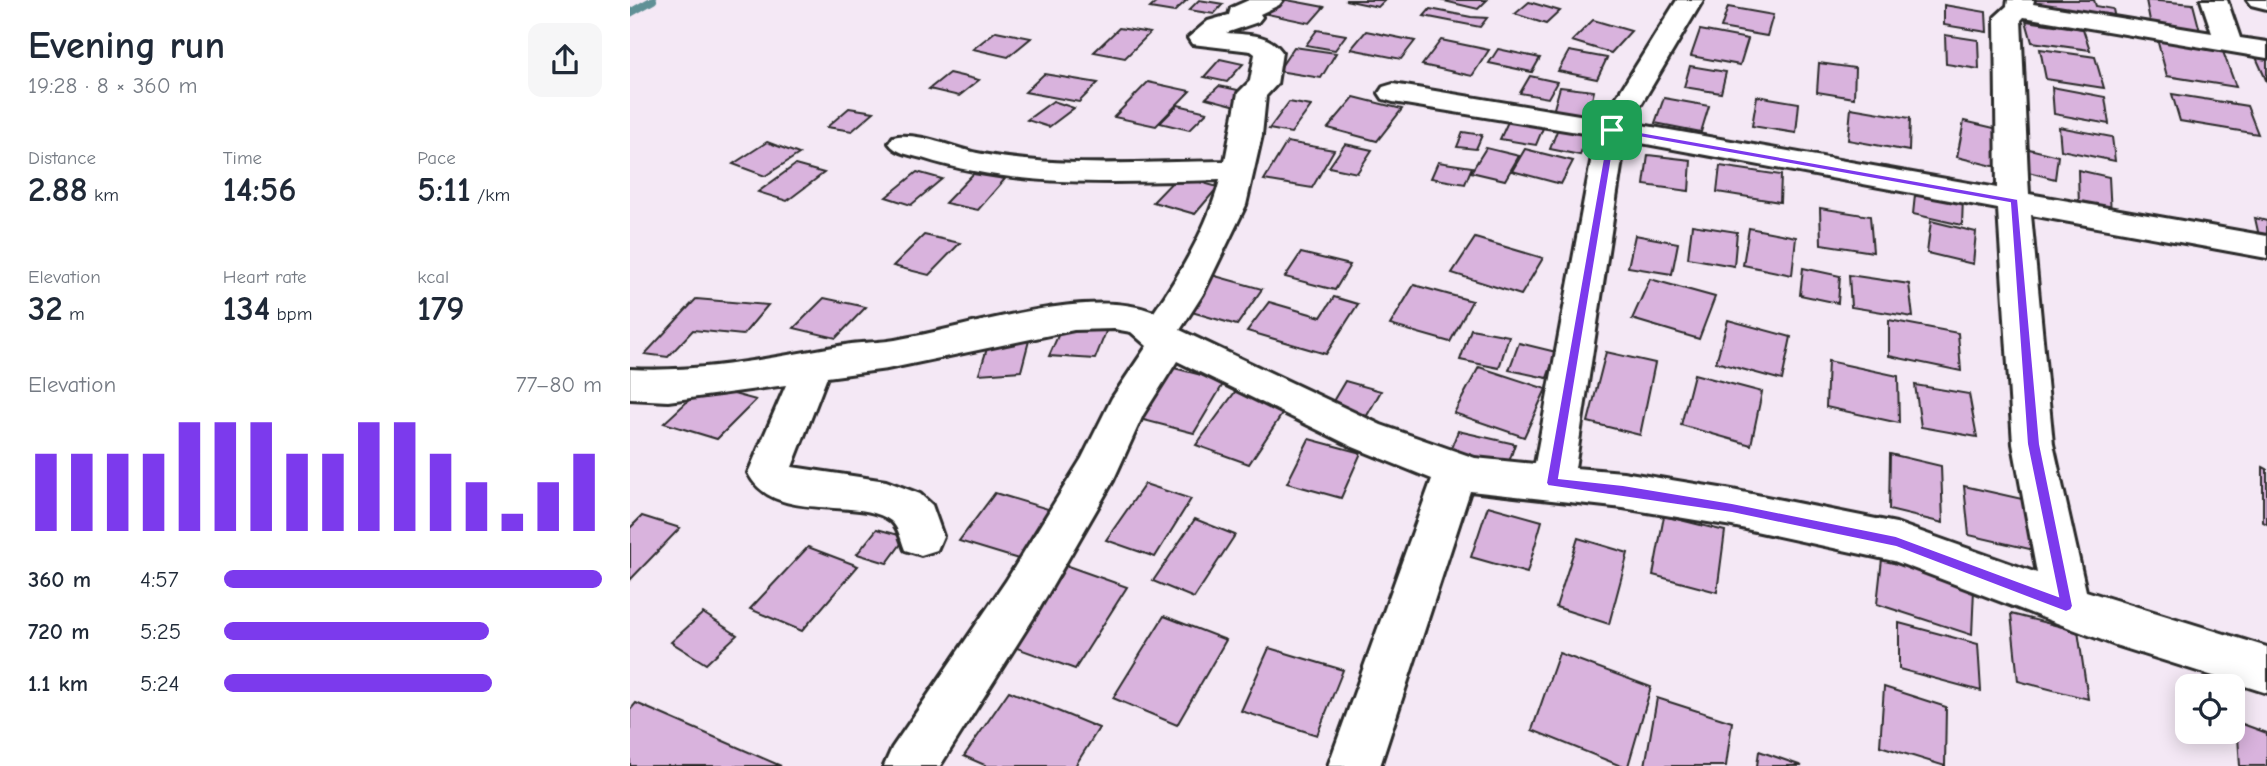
<!DOCTYPE html>
<html lang="en">
<head>
<meta charset="utf-8">
<style>
	:root { --surface:#fff; --page:#f6f6f7; --text:#1f2937; --muted:#747a83; --accent:#7c3aed }
	body { margin:0; font-family:"Comic Neue",sans-serif; background:var(--page); color:var(--text); height:100vh; display:flex; flex-direction:column; font-size:26px; white-space:nowrap }
	* { box-sizing:border-box; margin:0 }
	p { font-size:23px; color:var(--muted) }
	.icon { flex:none; width:38px; height:38px; fill:none; stroke:currentColor; stroke-width:2; stroke-linecap:round; stroke-linejoin:round }
	.map { position:relative; flex:1; overflow:hidden }
	.details { display:flex; flex-direction:column; background:var(--surface); width:630px }
	.details>* { flex:none }
	.fabs { position:absolute; left:1545px; top:674px; display:grid; gap:14px }
	.fabs a { display:grid; place-items:center; width:70px; height:70px; border-radius:14px; background:var(--surface); box-shadow:0 4px 18px #0003; font-size:35px }
	.pin { position:absolute; display:grid; place-items:center; width:60px; height:60px; color:#fff; margin:-30px; border-radius:14px; box-shadow:0 4px 10px #0006 }
	.round { display:grid; place-items:center; flex:none; width:74px; height:74px; border-radius:14px; background:var(--page) }
	.overview { display:flex; align-items:center; justify-content:space-between; height:119px; padding:0 28px }
	h1 { font-size:38px; font-weight:600; line-height:52px }
	.stats { display:grid; grid-template-columns:repeat(3,1fr); gap:10px; height:119px; padding:7px 28px }
	.stats div { display:grid; align-content:center }
	.stats b { font-size:35px; font-weight:600 }
	.stats small { font-size:19px; font-weight:400 }
	.stats p { font-size:19px }
	.chart { height:196px; padding:14px 28px }
	.chart p { display:flex; justify-content:space-between }
	.chart svg { width:100%; height:126px; margin-top:7px; stroke:var(--accent); stroke-width:6 }
	ul { padding:0 28px; list-style:none; font-size:23px }
	li { display:grid; grid-template-columns:112px 84px 1fr; align-items:center; height:52px }
	li i { height:18px; border-radius:9px; background:var(--accent) }
	main { display:flex; flex:1; min-height:0 }
	.map>svg:first-child { display:block }
</style>
</head>
<body>
<main>
<section class="details">
<div class="overview"><div><h1>Evening run</h1><p>19:28 · 8 × 360 m</p></div><a class="round"><svg class="icon" aria-label="share" viewBox="0 0 24 24"><path d="M12 15V3M7 8l5-5 5 5M5 13v7h14v-7"/></svg></a></div>
<div class="stats">
<div><p>Distance</p><b>2.88<small> km</small></b></div>
<div><p>Time</p><b>14:56</b></div>
<div><p>Pace</p><b>5:11<small> /km</small></b></div>
</div>
<div class="stats">
<div><p>Elevation</p><b>32<small> m</small></b></div>
<div><p>Heart rate</p><b>134<small> bpm</small></b></div>
<div><p>kcal</p><b>179</b></div>
</div>
<div class="chart"><p><span>Elevation</span>77–80 m</p>
<svg viewBox="0 0 160 44" preserveAspectRatio="none"><path d="M5 44V17M15 44V17M25 44V17M35 44V17M45 44V6M55 44V6M65 44V6M75 44V17M85 44V17M95 44V6M105 44V6M115 44V17M125 44V27M135 44V38M145 44V27M155 44V17"/></svg>
</div>
<ul>
<li><b>360 m</b>4:57<i style="width:100%"></i></li>
<li><b>720 m</b>5:25<i style="width:70%"></i></li>
<li><b>1.1 km</b>5:24<i style="width:71%"></i></li>
</ul>
</section>
<div class="map">
<svg width="1637" height="766" viewBox="0 0 1637 766">
	<rect width="100%" height="100%" fill="#f4e8f5"/>
	<filter id="ink" filterUnits="userSpaceOnUse"><feTurbulence type="fractalNoise" baseFrequency=".0143" numOctaves="2"/><feDisplacementMap in="SourceGraphic" scale="14" xChannelSelector="R" yChannelSelector="G"/><feConvolveMatrix kernelMatrix="1 2 1 2 8 2 1 2 1" color-interpolation-filters="sRGB"/></filter>
	<g filter="url(#ink)">
		<g fill="none" stroke-linecap="round" stroke-linejoin="round">
			<polyline stroke="#609096" stroke-width="8" points="0,13 23,0"/>
		</g>
		<g fill="#d9b3dd" stroke="#2b2b2b" stroke-width="2">
			<polygon points="529,0 557,0 544,12 520,8"/>
			<polygon points="569,0 593,4 584,14 559,10"/>
			<polygon points="651,0 657,0 694,7 680,23 637,14"/>
			<polygon points="715,0 755,0 748,7"/>
			<polygon points="810,0 857,0 848,9"/>
			<polygon points="1402,0 1464,0 1466,6 1483,9 1485,19 1403,7"/>
			<polygon points="1516,0 1563,4 1571,35 1521,26"/>
			<polygon points="899,2 930,11 916,24 885,14"/>
			<polygon points="1314,5 1356,12 1357,32 1314,25"/>
			<polygon points="1098,7 1143,15 1137,36 1091,28"/>
			<polygon points="800,9 841,17 857,18 850,27 794,16"/>
			<polygon points="963,20 1001,31 981,53 942,41"/>
			<polygon points="1396,21 1453,29 1460,50 1402,42"/>
			<polygon points="489,28 520,33 495,58 464,52"/>
			<polygon points="687,30 716,35 705,50 676,45"/>
			<polygon points="1070,30 1118,39 1110,65 1061,56"/>
			<polygon points="366,31 401,38 378,57 343,49"/>
			<polygon points="736,31 785,41 771,59 721,49"/>
			<polygon points="1315,35 1348,40 1349,69 1316,64"/>
			<polygon points="1527,39 1592,49 1606,87 1537,76"/>
			<polygon points="811,40 859,50 842,76 792,65"/>
			<polygon points="664,47 706,53 691,78 648,71"/>
			<polygon points="868,49 910,58 902,72 859,63"/>
			<polygon points="1410,49 1465,57 1474,88 1416,79"/>
			<polygon points="939,51 977,58 967,79 928,71"/>
			<polygon points="1625,55 1637,57 1637,82"/>
			<polygon points="590,59 613,64 597,82 574,77"/>
			<polygon points="1189,63 1225,68 1224,98 1187,92"/>
			<polygon points="1060,66 1096,72 1091,93 1054,87"/>
			<polygon points="319,73 349,80 329,96 299,89"/>
			<polygon points="414,74 468,83 449,102 395,92"/>
			<polygon points="900,76 927,82 918,98 890,93"/>
			<polygon points="518,82 560,91 526,126 484,117"/>
			<polygon points="589,86 622,93 606,106 576,98"/>
			<polygon points="930,87 964,91 958,117 923,112"/>
			<polygon points="1422,87 1475,97 1479,124 1424,114"/>
			<polygon points="1542,94 1617,106 1628,134 1550,121"/>
			<polygon points="1127,96 1169,103 1166,133 1122,126"/>
			<polygon points="724,97 772,109 747,141 698,128"/>
			<polygon points="1034,98 1079,106 1071,132 1025,123"/>
			<polygon points="423,101 444,108 419,127 397,120"/>
			<polygon points="659,102 681,106 661,133 639,129"/>
			<polygon points="548,105 577,112 559,130 530,123"/>
			<polygon points="219,108 244,112 222,131 197,127"/>
			<polygon points="1221,108 1280,118 1279,151 1218,140"/>
			<polygon points="881,115 916,121 906,145 870,139"/>
			<polygon points="1334,121 1381,132 1375,169 1327,157"/>
			<polygon points="930,123 959,128 950,155 920,149"/>
			<polygon points="1429,127 1482,137 1485,161 1431,150"/>
			<polygon points="833,132 852,135 846,149 827,147"/>
			<polygon points="137,142 169,154 135,176 103,164"/>
			<polygon points="657,142 704,150 682,188 634,180"/>
			<polygon points="715,144 742,150 727,173 699,167"/>
			<polygon points="1391,147 1428,156 1425,179 1387,169"/>
			<polygon points="856,148 889,156 875,180 841,172"/>
			<polygon points="895,149 943,161 931,184 882,171"/>
			<polygon points="1018,155 1061,160 1059,191 1014,185"/>
			<polygon points="808,162 842,167 835,184 801,178"/>
			<polygon points="165,165 194,173 157,201 128,192"/>
			<polygon points="1090,166 1151,175 1150,202 1087,192"/>
			<polygon points="1448,170 1479,177 1481,215 1449,208"/>
			<polygon points="287,172 312,179 281,205 256,197"/>
			<polygon points="343,174 375,179 348,210 315,203"/>
			<polygon points="548,176 588,187 565,214 523,202"/>
			<polygon points="1286,186 1333,197 1332,225 1283,214"/>
			<polygon points="1190,208 1240,216 1243,252 1191,244"/>
			<polygon points="1625,218 1637,221 1637,238 1629,236"/>
			<polygon points="1301,221 1346,232 1343,264 1297,253"/>
			<polygon points="1062,225 1107,232 1104,266 1058,258"/>
			<polygon points="1119,228 1166,237 1162,275 1113,265"/>
			<polygon points="294,235 330,243 299,275 263,266"/>
			<polygon points="1005,235 1048,243 1042,274 998,267"/>
			<polygon points="845,238 913,258 891,295 822,273"/>
			<polygon points="671,253 720,265 705,290 655,277"/>
			<polygon points="1173,268 1210,276 1208,303 1170,295"/>
			<polygon points="578,274 632,289 607,325 551,309"/>
			<polygon points="1219,275 1279,284 1283,317 1221,307"/>
			<polygon points="1020,279 1085,297 1069,339 1002,319"/>
			<polygon points="784,285 842,301 820,342 760,325"/>
			<polygon points="704,297 728,304 696,354 617,331 639,302 691,317"/>
			<polygon points="194,298 236,307 206,338 164,328"/>
			<polygon points="66,299 138,305 113,335 63,330 38,357 15,354"/>
			<polygon points="1098,320 1161,337 1152,380 1086,362"/>
			<polygon points="1259,320 1328,333 1331,371 1259,356"/>
			<polygon points="434,322 479,324 465,359 419,356"/>
			<polygon points="841,329 879,336 869,368 830,360"/>
			<polygon points="401,333 391,371 349,374 361,336"/>
			<polygon points="889,343 926,352 917,378 879,370"/>
			<polygon points="976,352 1025,363 1010,435 958,422"/>
			<polygon points="1198,361 1268,376 1269,423 1196,407"/>
			<polygon points="540,367 595,381 564,433 506,418"/>
			<polygon points="849,367 916,389 894,437 824,413"/>
			<polygon points="1064,374 1132,392 1121,445 1051,425"/>
			<polygon points="715,381 751,391 735,419 699,408"/>
			<polygon points="1285,385 1339,394 1347,437 1291,427"/>
			<polygon points="74,386 126,400 87,439 34,423"/>
			<polygon points="608,388 658,405 619,464 566,445"/>
			<polygon points="828,431 885,444 878,465 820,451"/>
			<polygon points="679,439 731,453 711,498 657,483"/>
			<polygon points="1260,454 1311,466 1313,523 1259,510"/>
			<polygon points="1633,467 1637,469 1637,524 1633,522"/>
			<polygon points="515,484 561,499 525,557 476,540"/>
			<polygon points="1334,486 1401,501 1408,551 1339,535"/>
			<polygon points="365,493 428,512 395,561 329,541"/>
			<polygon points="858,506 912,521 897,573 841,557"/>
			<polygon points="12,516 50,528 0,580 0,528"/>
			<polygon points="1034,516 1095,531 1087,592 1023,575"/>
			<polygon points="565,519 605,535 564,598 523,581"/>
			<polygon points="247,529 276,537 257,563 227,554"/>
			<polygon points="948,538 998,553 979,624 926,607"/>
			<polygon points="178,547 228,566 172,631 120,609"/>
			<polygon points="1252,559 1344,589 1342,635 1247,604"/>
			<polygon points="432,564 497,587 445,669 376,644"/>
			<polygon points="73,613 107,635 76,664 41,642"/>
			<polygon points="1381,614 1448,631 1458,699 1388,681"/>
			<polygon points="534,616 596,640 547,725 483,698"/>
			<polygon points="1269,623 1348,644 1351,691 1269,669"/>
			<polygon points="639,648 713,670 687,735 611,711"/>
			<polygon points="929,653 1021,687 998,766 991,766 902,730"/>
			<polygon points="1254,687 1316,707 1315,766 1250,746"/>
			<polygon points="379,691 469,728 445,766 357,766 334,756"/>
			<polygon points="1027,698 1102,722 1096,766 1015,766"/>
			<polygon points="6,703 151,766 0,766 0,710"/>
			<polygon points="1607,722 1637,733 1637,766 1610,766"/>
			<polygon points="1129,751 1172,766 1127,766"/>
		</g>
		<g fill="none" stroke-linecap="round" stroke-linejoin="round">
			<g stroke="#2b2b2b" stroke-width="6">
				<g id="minor">
					<path d="M619,0H653L649,5L630,14L632,17L628,22L596,33C617,35 639,33 652,52L647,84L636,96L632,135L616,205L573,294L550,330L751,425L845,458L905,464L966,135L763,102L753,99L749,93L753,87L763,84L973,119L1047,0H1073L1000,123L1367,188L1365,17L1377,6L1378,0H1404L1403,4L1582,33L1571,0H1597L1610,38L1637,42V58L1394,17L1391,20L1398,177L1399,194L1637,236V258L1401,215L1423,444L1456,591L1637,647V693L1485,645L1264,561L1102,526L993,508L840,491L750,766H698L802,479L723,447L547,361L513,415L483,481L408,611L310,766H254L262,748L376,581L452,458L482,398L517,346L501,332L484,329L444,330L257,369L197,377L162,467L256,481L290,494L302,505L313,536L307,550L291,555L275,550C271,540 269,528 261,521C228,495 144,525 118,473L156,385L38,401L0,399V369C73,373 144,357 215,345C229,342 244,343 258,341C332,330 455,285 524,312C551,273 578,226 590,180C491,182 388,189 292,158C280,155 266,153 259,143L263,137C285,131 324,148 347,153C428,169 514,162 595,161L608,93L620,81L625,54L621,51L562,44L558,38L578,21L599,15L601,8ZM995,140L1368,209L1383,444L1407,573L1266,523L1102,490L993,472L945,468Z"/>
					<polygon points="1617,0 1637,0 1637,9 1621,5"/>
				</g>
			</g>
			<use href="#minor" fill="#fff" fill-rule="evenodd"/>
		</g>
	</g>
	<path fill="#7c3aed" stroke="#fff" stroke-width="2" fill-rule="evenodd" d="M982,127L1388,199L1410,444L1443,606L1441,610L1436,612L1266,547L1102,513L918,486L916,483L978,130ZM986,133L1380,203L1397,444L1428,596L1266,536L1102,503L993,485L929,478Z"/>
</svg>
<div class="fabs">
<a><svg class="icon" aria-label="locate" viewBox="0 0 24 24"><circle cx="12" cy="12" r="6"/><path d="M12 2v4M12 18v4M2 12h4M18 12h4"/></svg></a>
</div>
<div class="pin" style="left:982px;top:130px;background:#1e9e55"><svg class="icon" aria-label="arrive" viewBox="0 0 24 24"><path d="M6 21V4h12l-3 4 3 4H6"/></svg></div>
</div>
</main>
</body>
</html>
